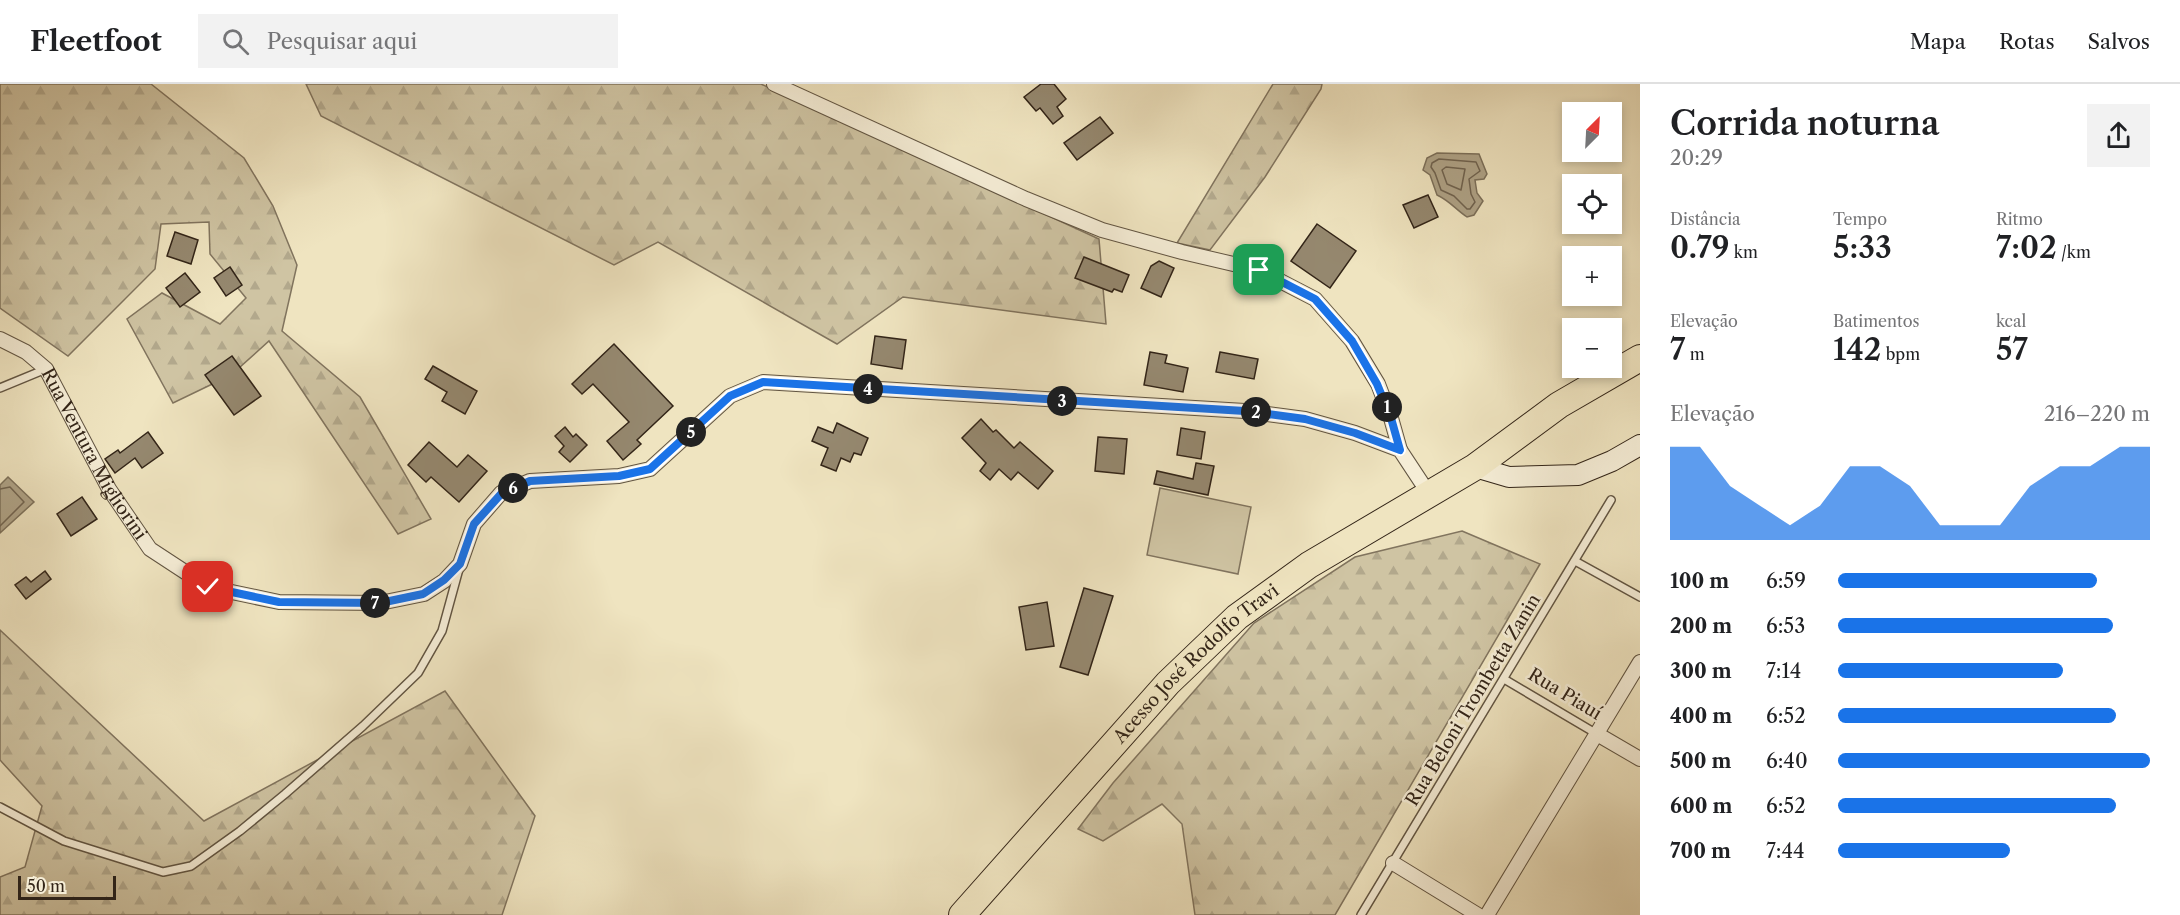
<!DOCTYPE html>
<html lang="pt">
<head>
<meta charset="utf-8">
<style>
	:root { --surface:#fff; --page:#f2f2f2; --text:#202124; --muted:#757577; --line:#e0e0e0; --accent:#1a73e8 }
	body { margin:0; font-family:"Libre Caslon Text",serif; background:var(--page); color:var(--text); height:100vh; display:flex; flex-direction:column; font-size:22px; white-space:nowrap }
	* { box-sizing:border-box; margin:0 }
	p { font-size:20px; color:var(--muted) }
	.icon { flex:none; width:33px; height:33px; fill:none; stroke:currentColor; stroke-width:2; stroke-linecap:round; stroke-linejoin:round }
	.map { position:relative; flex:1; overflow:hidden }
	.side { display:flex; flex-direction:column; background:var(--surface); width:540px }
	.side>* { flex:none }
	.needle { width:39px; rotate:24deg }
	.buttons { position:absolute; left:1562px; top:18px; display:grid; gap:12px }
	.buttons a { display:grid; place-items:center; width:60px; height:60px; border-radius:0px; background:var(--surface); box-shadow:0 3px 9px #0003; font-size:30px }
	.scale { position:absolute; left:18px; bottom:15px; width:98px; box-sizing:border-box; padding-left:6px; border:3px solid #332518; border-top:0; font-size:16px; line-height:21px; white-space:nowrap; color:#332518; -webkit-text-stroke:4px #f5edd6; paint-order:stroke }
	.pin { position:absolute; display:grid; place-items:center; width:51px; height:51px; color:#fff; margin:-26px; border-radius:12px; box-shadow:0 3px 9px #0006 }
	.km { position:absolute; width:30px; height:30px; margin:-15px; border-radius:50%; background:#222; color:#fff; font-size:16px; line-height:30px; text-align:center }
	.round { display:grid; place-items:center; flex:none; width:63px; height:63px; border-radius:0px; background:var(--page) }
	.headline { display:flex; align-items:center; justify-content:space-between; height:102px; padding:0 30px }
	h1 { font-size:33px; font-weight:600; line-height:45px }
	.stats { display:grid; grid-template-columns:repeat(3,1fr); gap:9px; height:102px; padding:6px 30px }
	.stats div { display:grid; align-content:center }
	.stats b { font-size:30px; font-weight:600 }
	.stats small { font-size:16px; font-weight:400 }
	.stats p { font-size:16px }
	.chart { height:168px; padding:12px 30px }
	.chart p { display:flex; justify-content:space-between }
	.chart svg { width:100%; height:108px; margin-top:6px; fill:var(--accent); opacity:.7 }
	ul { padding:0 30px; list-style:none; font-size:20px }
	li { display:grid; grid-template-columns:96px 72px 1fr; align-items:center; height:45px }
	li i { height:15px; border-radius:8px; background:var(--accent) }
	header { display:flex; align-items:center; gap:36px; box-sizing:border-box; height:84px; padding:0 30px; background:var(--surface); border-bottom:2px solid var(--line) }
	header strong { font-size:28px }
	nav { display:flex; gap:33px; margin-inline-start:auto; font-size:21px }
	.search { width:420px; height:54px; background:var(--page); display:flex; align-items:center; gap:15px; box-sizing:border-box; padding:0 21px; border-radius:0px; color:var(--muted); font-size:22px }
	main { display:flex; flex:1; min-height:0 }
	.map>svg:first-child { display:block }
</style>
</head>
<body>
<header>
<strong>Fleetfoot</strong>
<div class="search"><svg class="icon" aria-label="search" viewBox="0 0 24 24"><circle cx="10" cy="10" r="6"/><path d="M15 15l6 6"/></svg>Pesquisar aqui</div>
<nav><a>Mapa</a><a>Rotas</a><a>Salvos</a></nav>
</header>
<main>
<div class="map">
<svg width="1640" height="831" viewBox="0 0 1640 831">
	<defs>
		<pattern id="forest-firs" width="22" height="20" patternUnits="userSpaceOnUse" patternTransform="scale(1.5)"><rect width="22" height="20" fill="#cfc4a3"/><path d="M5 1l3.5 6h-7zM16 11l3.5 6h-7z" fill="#b2a88c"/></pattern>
	</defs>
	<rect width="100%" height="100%" fill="#efe4c0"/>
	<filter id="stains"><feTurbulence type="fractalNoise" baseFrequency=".00333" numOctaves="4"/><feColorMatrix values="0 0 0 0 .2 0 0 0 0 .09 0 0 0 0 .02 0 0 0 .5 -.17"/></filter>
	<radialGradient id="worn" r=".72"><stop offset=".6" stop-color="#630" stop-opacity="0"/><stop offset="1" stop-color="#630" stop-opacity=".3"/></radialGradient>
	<g fill="url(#forest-firs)" stroke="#81745e" stroke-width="1.5">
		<polygon points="0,0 151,0 244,74 273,122 297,181 282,247 360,313 431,435 398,450 269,257 231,291 173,319 127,235 162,209 220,240 246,214 210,170 209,138 161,140 155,185 68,272 0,224"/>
		<polygon points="306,0 761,0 1099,155 1106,240 903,213 837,260 658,158 614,181 321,32"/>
		<polygon points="1273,0 1322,0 1321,5 1265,93 1210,166 1177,159"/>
		<polygon points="1462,447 1540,480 1335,831 1195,831 1182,740 1162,720 1103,757 1078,745 1113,699 1254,539 1355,473"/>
		<polygon points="0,546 204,737 445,607 535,732 502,831 0,831 0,793 25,783 42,722 0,676"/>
	</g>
	<polygon fill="#cfc4a3" stroke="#81745e" stroke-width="1.5" points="1160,404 1251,423 1238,490 1147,471"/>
	<g fill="#afa387" stroke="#7d715b" stroke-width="1.5">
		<path d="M1437,69L1479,70L1487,90L1484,95L1475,96L1477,109L1483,117L1474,131L1467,133C1455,125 1450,117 1437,111L1430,91L1423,86L1427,74Z"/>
		<polygon points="8,393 34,418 0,449 0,401"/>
	</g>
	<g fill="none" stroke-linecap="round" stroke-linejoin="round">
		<g stroke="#716450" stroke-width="1.5">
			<polygon points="1439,75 1476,78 1480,87 1469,95 1471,110 1475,118 1470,125 1467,125 1454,112 1441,106 1435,89 1431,83 1432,79"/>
			<polygon points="1446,83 1465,85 1461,106 1447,100 1442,86"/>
			<polyline points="0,405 10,403 24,418 0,442"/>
		</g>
	</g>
	<g fill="#95886f" stroke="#332518" stroke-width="1.5">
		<polygon points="1041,0 1054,0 1066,15 1057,23 1063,32 1053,40 1040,24 1036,27 1024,13"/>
		<polygon points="1100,33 1113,49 1077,76 1064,59"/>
		<polygon points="1428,111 1438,133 1414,144 1403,121"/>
		<polygon points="1317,140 1356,167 1330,204 1291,177"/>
		<polygon points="175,148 198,156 191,180 167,172"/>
		<polygon points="1084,173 1129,191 1122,208 1114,205 1112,208 1075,194"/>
		<polygon points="1159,177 1174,184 1161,213 1141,204 1151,182"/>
		<polygon points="230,183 242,201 226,212 214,194"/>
		<polygon points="185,189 200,208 180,223 166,204"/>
		<polygon points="875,252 906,256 902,285 871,280"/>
		<polygon points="614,260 673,322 637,356 641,360 623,376 607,357 629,338 593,300 582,310 572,300"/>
		<polygon points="1150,268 1167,271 1165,279 1188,284 1183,308 1144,301"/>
		<polygon points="1220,268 1258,275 1254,295 1216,288"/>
		<polygon points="232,272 261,312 234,331 205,291"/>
		<polygon points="433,282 477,307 465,330 442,317 447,308 425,295"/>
		<polygon points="981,335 993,348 996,346 1014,364 1020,358 1053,387 1038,405 1018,388 1011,396 999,385 990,396 980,387 986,379 962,354"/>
		<polygon points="837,339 868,354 861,371 854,369 850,378 841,374 836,387 821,381 828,364 812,357 818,343 833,349"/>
		<polygon points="565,343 573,353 576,350 587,361 570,378 559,368 564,362 555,352"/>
		<polygon points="1181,344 1205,348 1201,375 1177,371"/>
		<polygon points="148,348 163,369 142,384 135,374 115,389 105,375 118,366 120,369"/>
		<polygon points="1098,353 1127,355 1124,390 1095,387"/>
		<polygon points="429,358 457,383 468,371 487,387 459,418 431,393 426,398 408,381"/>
		<polygon points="1196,379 1214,382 1208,411 1154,400 1157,387 1193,395"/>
		<polygon points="82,413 97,435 71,452 57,430"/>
		<polygon points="45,487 51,495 26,515 15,501 26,493 31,498"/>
		<polygon points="1084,504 1113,512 1088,591 1060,583"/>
		<polygon points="1047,518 1054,562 1026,566 1019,523"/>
	</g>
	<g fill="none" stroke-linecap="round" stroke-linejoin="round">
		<g stroke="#625542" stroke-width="10">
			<g id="lane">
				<polyline points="0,304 46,285"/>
				<polyline points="1575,477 1640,513"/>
				<polyline points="1504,595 1597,650"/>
				<polyline points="0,723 64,757 163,788 191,782 240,747 285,710 363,642 418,589 442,547 459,485"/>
				<polyline points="1361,831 1611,416"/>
			</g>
		</g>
		<g stroke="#625542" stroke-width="16">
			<g id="street">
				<polyline points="774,0 1026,115 1102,146 1182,168 1259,186 1315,215 1352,257 1378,300 1391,334 1400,366"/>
				<path id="s1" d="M0,255L26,268L46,285L109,405L150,465L208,503L279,518L380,519L424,510L444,497L460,480L474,440L501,409L530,397L619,392L650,385L730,312L763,298L1245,327L1305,335L1355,349L1400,366L1429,410"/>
				<polyline points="1597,650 1640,675"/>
				<polyline points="1393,779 1478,831"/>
				<polyline points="1487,831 1640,578"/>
			</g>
		</g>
		<g stroke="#332518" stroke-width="22">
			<polyline id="secondary" points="1475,383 1509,393 1578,391 1612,377 1640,361"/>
		</g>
		<g stroke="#332518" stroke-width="28">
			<g id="highway">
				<path id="s2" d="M962,831L1168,599L1237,533L1309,481L1475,383L1559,321L1640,274"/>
			</g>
		</g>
		<use href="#lane" stroke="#f5edd6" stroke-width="7"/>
		<use href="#street" stroke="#f5edd6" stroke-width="14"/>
		<use href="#secondary" stroke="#f5edd6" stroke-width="20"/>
		<use href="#highway" stroke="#efe4c0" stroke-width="26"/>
	</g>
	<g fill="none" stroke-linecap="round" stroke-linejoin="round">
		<g stroke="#fff" stroke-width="12">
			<polyline id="route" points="208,503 279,518 380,519 423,510 444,496 460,480 474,440 501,410 530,397 619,392 650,385 730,312 763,298 1245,327 1305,335 1355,349 1400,366 1391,334 1377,300 1352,257 1315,215 1259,186"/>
		</g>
		<use href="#route" stroke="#1a73e8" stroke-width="8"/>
	</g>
	<g text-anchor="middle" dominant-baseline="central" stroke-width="5" stroke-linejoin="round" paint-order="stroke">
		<g font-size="18" fill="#332518" stroke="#f5edd6">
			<text stroke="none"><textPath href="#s1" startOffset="153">Rua Ventura Migliorini</textPath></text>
			<text stroke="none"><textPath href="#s2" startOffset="344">Acesso José Rodolfo Travi</textPath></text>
			<text transform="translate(1565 610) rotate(31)">Rua Piauí</text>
			<text transform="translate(1473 616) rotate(-59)">Rua Beloni Trombetta Zanin</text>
		</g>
	</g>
	<rect width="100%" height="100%" filter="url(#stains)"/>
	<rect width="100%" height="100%" fill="url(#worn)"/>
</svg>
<div class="buttons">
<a><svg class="needle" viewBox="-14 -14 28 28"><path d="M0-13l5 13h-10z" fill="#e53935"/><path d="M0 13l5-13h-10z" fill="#757577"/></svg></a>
<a><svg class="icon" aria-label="locate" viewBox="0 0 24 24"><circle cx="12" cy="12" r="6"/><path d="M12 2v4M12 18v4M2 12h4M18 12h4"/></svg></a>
<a>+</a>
<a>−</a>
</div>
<div class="scale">50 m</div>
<div class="pin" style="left:1259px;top:186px;background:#1e9e55"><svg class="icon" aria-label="arrive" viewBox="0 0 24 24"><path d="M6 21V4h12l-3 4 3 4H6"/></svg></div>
<div class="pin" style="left:208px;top:503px;background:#d93025"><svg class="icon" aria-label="check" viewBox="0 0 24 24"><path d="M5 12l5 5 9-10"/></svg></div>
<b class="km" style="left:1387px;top:323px">1</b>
<b class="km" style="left:1256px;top:328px">2</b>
<b class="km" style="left:1062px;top:317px">3</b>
<b class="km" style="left:868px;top:305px">4</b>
<b class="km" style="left:691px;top:348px">5</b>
<b class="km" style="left:513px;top:404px">6</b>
<b class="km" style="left:375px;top:519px">7</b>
</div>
<section class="side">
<div class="headline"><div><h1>Corrida noturna</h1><p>20:29</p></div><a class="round"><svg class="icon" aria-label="share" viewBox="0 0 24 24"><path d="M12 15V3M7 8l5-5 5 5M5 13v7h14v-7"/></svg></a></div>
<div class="stats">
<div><p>Distância</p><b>0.79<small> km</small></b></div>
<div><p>Tempo</p><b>5:33</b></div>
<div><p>Ritmo</p><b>7:02<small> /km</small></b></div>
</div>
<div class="stats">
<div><p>Elevação</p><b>7<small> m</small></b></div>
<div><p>Batimentos</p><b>142<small> bpm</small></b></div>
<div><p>kcal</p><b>57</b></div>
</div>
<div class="chart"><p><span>Elevação</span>216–220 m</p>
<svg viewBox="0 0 160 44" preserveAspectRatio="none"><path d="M0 44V6L10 6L20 22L30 30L40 38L50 30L60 14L70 14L80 22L90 38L100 38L110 38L120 22L130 14L140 14L150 6L160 6V44z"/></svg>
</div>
<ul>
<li><b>100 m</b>6:59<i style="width:83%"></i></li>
<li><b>200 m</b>6:53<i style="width:88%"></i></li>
<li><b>300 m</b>7:14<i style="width:72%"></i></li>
<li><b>400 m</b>6:52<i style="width:89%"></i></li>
<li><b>500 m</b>6:40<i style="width:100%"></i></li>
<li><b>600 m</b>6:52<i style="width:89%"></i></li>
<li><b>700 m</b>7:44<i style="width:55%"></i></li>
</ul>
</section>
</main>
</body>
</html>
